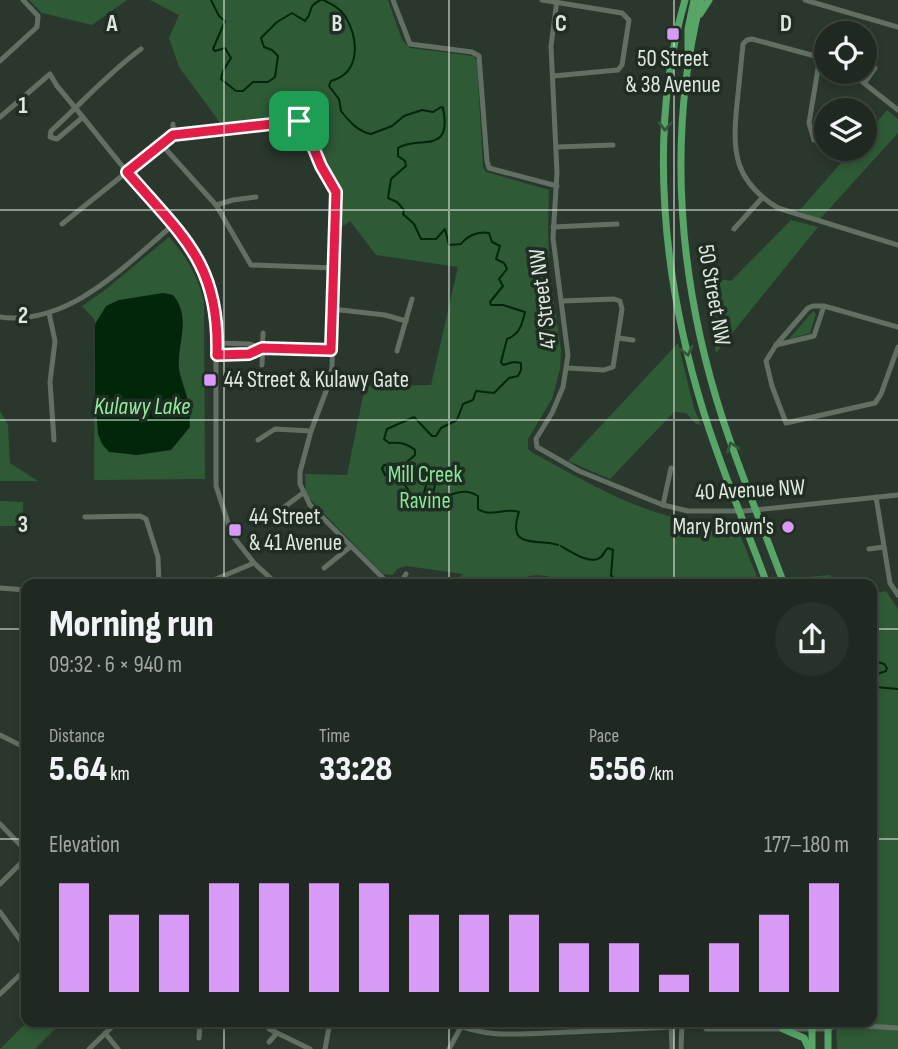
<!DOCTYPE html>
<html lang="en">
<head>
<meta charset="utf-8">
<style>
	:root { --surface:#202921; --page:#28312a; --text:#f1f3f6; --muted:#a2a6a5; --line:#3d453f; --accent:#d99af7 }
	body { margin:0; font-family:"Sofia Sans Condensed",sans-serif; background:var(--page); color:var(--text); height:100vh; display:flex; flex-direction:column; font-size:26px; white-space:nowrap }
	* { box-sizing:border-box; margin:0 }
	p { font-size:23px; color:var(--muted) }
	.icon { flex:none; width:38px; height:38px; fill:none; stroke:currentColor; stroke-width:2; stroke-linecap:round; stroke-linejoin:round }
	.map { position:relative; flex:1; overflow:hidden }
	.sheet { position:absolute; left:21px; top:579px; width:856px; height:448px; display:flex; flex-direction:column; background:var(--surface); border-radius:14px; box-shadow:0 4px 10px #0003,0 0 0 2px var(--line) }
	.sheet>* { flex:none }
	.tools { position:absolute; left:814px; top:21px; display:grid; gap:14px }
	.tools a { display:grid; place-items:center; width:63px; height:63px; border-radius:50%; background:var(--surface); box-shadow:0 4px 10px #0003,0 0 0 2px var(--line); font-size:35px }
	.pin { position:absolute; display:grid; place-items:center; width:60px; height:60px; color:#fff; margin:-30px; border-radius:14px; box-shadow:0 4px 10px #0006 }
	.round { display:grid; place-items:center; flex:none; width:74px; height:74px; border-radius:37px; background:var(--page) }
	.head { display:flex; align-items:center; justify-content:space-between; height:119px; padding:0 28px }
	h1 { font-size:38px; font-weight:800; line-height:52px }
	.figures { display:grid; grid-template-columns:repeat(3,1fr); gap:10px; height:119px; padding:7px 28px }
	.figures div { display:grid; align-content:center }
	.figures b { font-size:35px; font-weight:800 }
	.figures small { font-size:19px; font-weight:400 }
	.figures p { font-size:19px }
	.chart { height:196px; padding:14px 28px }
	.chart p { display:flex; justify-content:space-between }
	.chart svg { width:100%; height:126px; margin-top:7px; stroke:var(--accent); stroke-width:6 }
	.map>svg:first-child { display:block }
</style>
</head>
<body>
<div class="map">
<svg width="898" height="1049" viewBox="0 0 898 1049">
	<rect width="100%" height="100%" fill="#2a372c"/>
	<g fill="#2f5a36">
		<polygon points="29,0 127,0 92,25 42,13"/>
		<path d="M150,0H388L402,40L410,48L473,56L477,61L483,167L486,172L549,190L548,226L549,270L561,350L560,369L552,399L528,439V449L533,453C578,477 627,507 677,518C696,522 714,519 732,521L736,525L760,584H559L555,578C539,574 528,573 516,584H454L463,574L406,566L397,569L393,575L383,574L306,495L305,474L347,475L365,386L431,385L458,267L376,255L350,221L342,227V190L320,155L303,118L221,124L179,67L169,38L179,15Z"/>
		<polygon points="887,110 898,119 898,133 820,219 799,211 853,149 864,149 865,136"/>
		<polygon points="791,220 818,227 716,353 702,276 731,281"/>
		<path d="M169,237C187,257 197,275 204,301L205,479L94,480L95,320L82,306L105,290Z"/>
		<polygon points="813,311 816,314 810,333 789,339"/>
		<polygon points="678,343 694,408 701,425 696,424 686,413 674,412 610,479 568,461"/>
		<polygon points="0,411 8,425 10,463 38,481 0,481"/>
		<polygon points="0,501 23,502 23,526 0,526"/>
		<polygon points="830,575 837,584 796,584 795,578"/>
		<polygon points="886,591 898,609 898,1049 837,1049 836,1022 872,1022 872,594"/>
		<polygon points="27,1022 62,1022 35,1049 0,1049"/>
	</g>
	<path fill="#01260a" d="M163,293L173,295C192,318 177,343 179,369C181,381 187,393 189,406C191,412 189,420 190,427L171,450L137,455L109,452L102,444L98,434L95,395V324L106,306L119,300Z"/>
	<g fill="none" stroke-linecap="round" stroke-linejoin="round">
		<g stroke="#01260a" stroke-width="2">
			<path d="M211,0L219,16L225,21L213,49L215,51L225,48L231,58L223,71L221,79L236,91H243L253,82H268L275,77L278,56L272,50L264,47L261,38L277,22L292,13L305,21C314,12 306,6 321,0"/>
			<path d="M323,0C330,3 341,9 345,16C359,39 361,73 331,81L329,86L339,99L341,111C349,121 357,131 371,134L392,126L404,116L422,110L433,112L441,107L443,108C453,156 418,135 398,148V156L405,161L406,166L391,179L388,198L397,202L404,210L403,214L414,224L421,239H436L445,229L449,245L461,244C467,236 478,231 489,233L492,242L500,246L496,259L504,263L507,269L499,279L503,286L490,302L491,305H503L525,312C522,324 520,334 507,339L501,362L503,365L514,362L521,363V370L518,376L509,378L494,393L476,391L473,400L463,404L457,420L441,428L436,436H432L414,417L387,429L384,439L389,443C400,442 406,443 415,450V455L406,463L384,465L382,469L385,475L402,481L416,501L422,499L427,482H433L435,485L432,498L435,503L447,502L450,495C461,491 468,490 478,496V509C491,518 505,507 519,512C506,551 538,538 558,545"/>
			<path d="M561,546C570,551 591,566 601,557C604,554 605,550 608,548L613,550L611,575L616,581L615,584"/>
			<polyline points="872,660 884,664 887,668 886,671 877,674 875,687 898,689"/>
		</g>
		<g stroke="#617063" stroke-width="5">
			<polyline points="393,0 410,44 472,52 479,56 487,161 489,168 557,186"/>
			<polyline points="542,0 622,13 629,20 622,65 618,70 553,76"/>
			<polyline points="557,0 551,46 557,173 553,238 568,355 563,387 552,413 536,439 537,447 579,471 663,505 688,511 745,511 898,495"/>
			<polyline points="805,0 898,27"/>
			<path d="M826,59L752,39L747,40L743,44C741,64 739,84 737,104C732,152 734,181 778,208L898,245"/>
			<polyline points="0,61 37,27 38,16 23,0"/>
			<polyline points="850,72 898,110"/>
			<polyline points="865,82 875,68"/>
			<path d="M0,117L50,74L57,86C81,114 104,144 128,173C167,220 208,253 216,316V486L232,535L254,563L277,584"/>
			<path d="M83,117L57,139L50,137L51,131C81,104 108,73 141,49"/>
			<polyline points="173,124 173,135"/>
			<polyline points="814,140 809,123 820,57"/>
			<polyline points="162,145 216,205 251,265 335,268"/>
			<polyline points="557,147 613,145"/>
			<polyline points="216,205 233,200 256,197"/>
			<polyline points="62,224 173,135 302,122 321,166 336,192 336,205 332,368 328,386 311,431 300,472 300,484 310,505 389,584"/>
			<polyline points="553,227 617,224"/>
			<polyline points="734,229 762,198"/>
			<polyline points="562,301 614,299 620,301 622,309 613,367 604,370 567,368"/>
			<polyline points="332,309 385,315 406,321"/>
			<polyline points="49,313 55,341 50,382 54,440"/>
			<path d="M0,317C70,326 124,266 173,225"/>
			<polyline points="898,327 824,306 813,306 808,308 776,345 766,361 772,386 786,423 875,403 881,394 898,347"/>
			<polyline points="618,338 633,340"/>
			<polyline points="217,343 249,344 262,348 331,350"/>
			<polyline points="776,345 814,336 824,306"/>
			<polyline points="397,351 412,299"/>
			<polyline points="217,355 249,354 262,348"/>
			<polyline points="262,365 263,333"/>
			<polyline points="258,440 275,429 311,431"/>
			<polyline points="876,497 890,583 898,595"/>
			<polyline points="663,505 671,468"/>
			<polyline points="275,514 303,493"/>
			<polyline points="85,517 140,516 146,519 158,557 159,584"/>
			<polyline points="869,549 884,547"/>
			<polyline points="324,568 350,547"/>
			<polyline points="204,584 254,563"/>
			<polyline points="400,584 406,574"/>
			<polyline points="0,588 26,590"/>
			<polyline points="0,735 26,748"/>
			<polyline points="0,824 26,851"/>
			<polyline points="0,884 26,858"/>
			<polyline points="0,912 26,948"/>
			<polyline points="0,994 26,969"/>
			<polyline points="269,1022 269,1029 310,1049"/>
			<path d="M451,1022C486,1040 530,1033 568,1032C635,1030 702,1024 768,1022"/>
			<polyline points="671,1022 672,1049"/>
			<polyline points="799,1022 898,1028"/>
			<polyline points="706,1029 828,1029 836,1026"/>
			<polyline points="105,1033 118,1049"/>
			<polyline points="199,1038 200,1022"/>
			<polyline points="269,1042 277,1033"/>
			<polyline points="89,1049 117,1022"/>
			<polyline points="325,1049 330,1022"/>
			<polyline points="449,1049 461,1027"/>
			<polyline points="681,1049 682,1022"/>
		</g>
		<g stroke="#58a568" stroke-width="7">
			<path d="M685,0C647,132 663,280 703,410C721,469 746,526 767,584"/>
			<path d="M701,0C666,138 679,285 723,420C741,475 764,530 784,584"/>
			<polyline points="700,14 709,0"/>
			<polyline points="688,49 688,29 694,0"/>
			<polyline points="812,1022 812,1049"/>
			<polyline points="783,1029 804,1038 809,1049"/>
			<polyline points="828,1049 828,1022"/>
		</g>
	</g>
	<defs><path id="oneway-chevron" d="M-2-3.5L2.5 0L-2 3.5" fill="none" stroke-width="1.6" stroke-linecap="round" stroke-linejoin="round" transform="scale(1.75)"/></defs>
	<g stroke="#34573a">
		<use href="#oneway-chevron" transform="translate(665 126) rotate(93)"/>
		<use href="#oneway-chevron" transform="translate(687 351) rotate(76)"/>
		<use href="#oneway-chevron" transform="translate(732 447) rotate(-110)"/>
	</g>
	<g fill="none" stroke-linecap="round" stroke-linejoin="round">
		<g stroke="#fff" stroke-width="14">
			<path id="route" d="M299,121L304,125L321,166L336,192L331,350L262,348L249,354L217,355C220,263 182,236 127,172L173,135Z"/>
		</g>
		<use href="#route" stroke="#e11d48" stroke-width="9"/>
	</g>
	<path fill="none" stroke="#dfe7e0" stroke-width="2" stroke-opacity="0.55" d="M224,0V584M449,0V584M674,0V584M0,210H898M0,420H898M0,629H26M872,629H898M0,839H26M872,839H898M224,1022V1049M449,1022V1049M674,1022V1049"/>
	<g fill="#d99af7" stroke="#202d22" stroke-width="2.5">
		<rect x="666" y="27" width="14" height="14" rx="3.5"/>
		<rect x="203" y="373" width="14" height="14" rx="3.5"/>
		<circle cx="788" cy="527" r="7"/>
		<rect x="228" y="523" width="14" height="14" rx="3.5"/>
	</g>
	<g text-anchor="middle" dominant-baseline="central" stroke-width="7" stroke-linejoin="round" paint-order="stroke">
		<g font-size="23" fill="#dfe7e0" stroke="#202d22" text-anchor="start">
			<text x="673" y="59" text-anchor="middle">50 Street<tspan x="673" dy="26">&amp; 38 Avenue</tspan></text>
			<text x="224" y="380">44 Street &amp; Kulawy Gate</text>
			<text x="249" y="517">44 Street<tspan x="249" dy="26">&amp; 41 Avenue</tspan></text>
			<text x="774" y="527" text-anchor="end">Mary Brown's</text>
		</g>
		<g font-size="23" fill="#dfe7e0" stroke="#202d22">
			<text transform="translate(714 295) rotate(80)">50 Street NW</text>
			<text transform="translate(543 299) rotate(-97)">47 Street NW</text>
			<text transform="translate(750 490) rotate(-3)">40 Avenue NW</text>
		</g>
		<g font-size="23" fill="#89e698" stroke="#202d22">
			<text x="425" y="475">Mill Creek<tspan x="425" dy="26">Ravine</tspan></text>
		</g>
		<g font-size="24" font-style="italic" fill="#90ed9e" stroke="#202d22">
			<text x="142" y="406">Kulawy Lake</text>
		</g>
	</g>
	<g font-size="23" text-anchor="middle" font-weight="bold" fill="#dfe7e0" stroke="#202d22" stroke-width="7" stroke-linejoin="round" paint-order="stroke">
		<text x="112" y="31">A</text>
		<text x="337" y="31">B</text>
		<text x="561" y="31">C</text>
		<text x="786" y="31">D</text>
		<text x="23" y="113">1</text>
		<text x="23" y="323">2</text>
		<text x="23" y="532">3</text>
	</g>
</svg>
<div class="tools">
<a><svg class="icon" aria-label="locate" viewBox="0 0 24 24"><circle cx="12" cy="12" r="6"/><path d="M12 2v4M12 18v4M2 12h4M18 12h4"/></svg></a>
<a><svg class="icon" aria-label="layers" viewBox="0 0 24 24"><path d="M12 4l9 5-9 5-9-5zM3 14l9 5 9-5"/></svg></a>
</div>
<div class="pin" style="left:299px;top:121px;background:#1e9e55"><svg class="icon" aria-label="arrive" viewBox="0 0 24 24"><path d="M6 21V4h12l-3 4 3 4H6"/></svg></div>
<section class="sheet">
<div class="head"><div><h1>Morning run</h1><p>09:32 · 6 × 940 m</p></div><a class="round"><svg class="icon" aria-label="share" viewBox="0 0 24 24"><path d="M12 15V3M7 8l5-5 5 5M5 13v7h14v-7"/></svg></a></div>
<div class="figures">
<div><p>Distance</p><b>5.64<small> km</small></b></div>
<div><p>Time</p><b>33:28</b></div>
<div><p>Pace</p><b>5:56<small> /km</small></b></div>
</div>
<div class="chart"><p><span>Elevation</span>177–180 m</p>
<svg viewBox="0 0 160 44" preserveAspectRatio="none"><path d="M5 44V6M15 44V17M25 44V17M35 44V6M45 44V6M55 44V6M65 44V6M75 44V17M85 44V17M95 44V17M105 44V27M115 44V27M125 44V38M135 44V27M145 44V17M155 44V6"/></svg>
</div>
</section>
</div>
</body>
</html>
